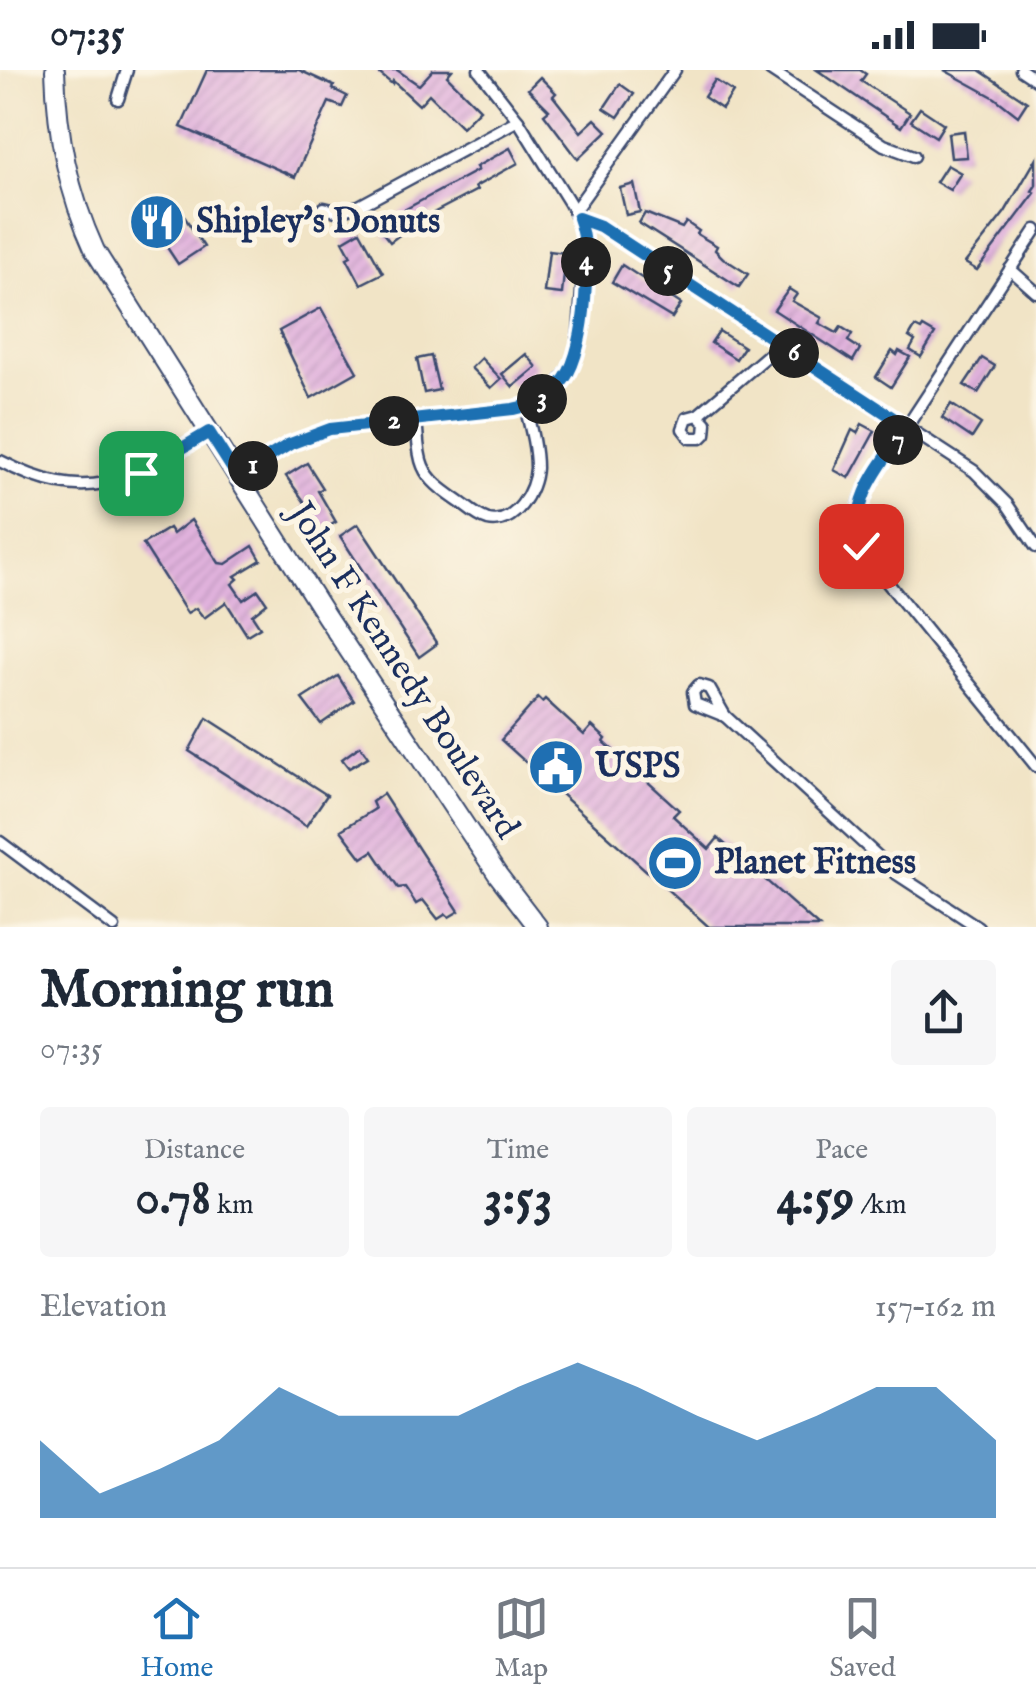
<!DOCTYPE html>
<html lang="en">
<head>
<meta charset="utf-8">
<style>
	:root { --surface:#fff; --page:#f6f6f7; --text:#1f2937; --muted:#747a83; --line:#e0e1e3; --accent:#1f6fb2 }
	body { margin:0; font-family:"IM FELL English",serif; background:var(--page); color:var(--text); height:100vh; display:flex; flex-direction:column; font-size:38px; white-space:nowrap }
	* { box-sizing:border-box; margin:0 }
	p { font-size:32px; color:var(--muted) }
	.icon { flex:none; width:55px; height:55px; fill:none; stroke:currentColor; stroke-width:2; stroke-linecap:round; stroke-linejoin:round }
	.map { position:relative; height:857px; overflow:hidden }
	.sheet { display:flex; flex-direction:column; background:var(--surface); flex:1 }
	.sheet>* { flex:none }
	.pin { position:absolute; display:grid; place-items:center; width:85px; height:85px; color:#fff; margin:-42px; border-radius:20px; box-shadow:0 5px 15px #0006 }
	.km { position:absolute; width:50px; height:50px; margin:-25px; border-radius:50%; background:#222; color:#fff; font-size:28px; line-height:50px; text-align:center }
	.round { display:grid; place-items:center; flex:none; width:105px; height:105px; border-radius:10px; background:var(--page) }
	.headline { display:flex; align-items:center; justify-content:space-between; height:170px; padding:0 40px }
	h1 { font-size:55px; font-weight:800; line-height:75px }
	.metrics { display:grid; grid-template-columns:repeat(3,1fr); gap:15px; height:170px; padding:10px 40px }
	.metrics div { display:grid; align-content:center; border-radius:10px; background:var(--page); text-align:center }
	.metrics b { font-size:50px; font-weight:800 }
	.metrics small { font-size:28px; font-weight:400 }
	.metrics p { font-size:28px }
	.chart { height:280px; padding:20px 40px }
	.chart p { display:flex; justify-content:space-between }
	.chart svg { width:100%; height:180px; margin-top:10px; fill:var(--accent); opacity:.7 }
	.status { display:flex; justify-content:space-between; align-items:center; height:70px; padding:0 50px; background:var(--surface); direction:ltr }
	.status svg { height:28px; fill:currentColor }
	.tab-bar { display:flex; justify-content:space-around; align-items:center; height:140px; border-top:2px solid var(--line); background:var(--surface); font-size:28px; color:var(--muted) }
	.tab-bar a { display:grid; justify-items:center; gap:5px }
	.tab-bar .on { color:var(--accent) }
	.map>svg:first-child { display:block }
</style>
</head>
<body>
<div class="status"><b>07:35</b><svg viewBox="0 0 49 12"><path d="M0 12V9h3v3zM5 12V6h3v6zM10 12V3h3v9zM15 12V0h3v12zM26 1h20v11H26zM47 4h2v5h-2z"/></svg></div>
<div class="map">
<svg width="1036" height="857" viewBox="0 0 1036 857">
	<defs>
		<pattern id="building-hatch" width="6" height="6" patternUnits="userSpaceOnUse" patternTransform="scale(2.5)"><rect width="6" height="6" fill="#e1b2dd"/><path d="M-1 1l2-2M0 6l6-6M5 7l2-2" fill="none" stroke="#c099c0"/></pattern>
	</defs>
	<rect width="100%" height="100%" fill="#fcf5e5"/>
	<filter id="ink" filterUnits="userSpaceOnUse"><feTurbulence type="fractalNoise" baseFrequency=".01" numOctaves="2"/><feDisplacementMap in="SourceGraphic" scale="20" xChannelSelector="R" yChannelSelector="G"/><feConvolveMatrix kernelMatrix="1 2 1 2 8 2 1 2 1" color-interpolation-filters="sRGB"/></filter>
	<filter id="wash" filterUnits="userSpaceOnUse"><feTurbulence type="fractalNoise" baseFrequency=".0048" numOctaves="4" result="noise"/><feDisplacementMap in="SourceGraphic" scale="40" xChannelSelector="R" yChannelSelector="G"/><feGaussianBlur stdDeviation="2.25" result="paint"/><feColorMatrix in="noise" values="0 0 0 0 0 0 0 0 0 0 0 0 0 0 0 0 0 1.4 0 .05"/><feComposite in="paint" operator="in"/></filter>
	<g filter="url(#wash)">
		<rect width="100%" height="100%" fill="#f1e4c6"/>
		<g id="blocks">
			<g fill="url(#building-hatch)">
				<polygon points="207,0 299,0 334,16 333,19 347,26 342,37 329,32 295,107 181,57"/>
				<polygon points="375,0 397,0 419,15 433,0 452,0 447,6 480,39 462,57 429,24 419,35 393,11 392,14"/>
				<polygon points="817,0 860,0 866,4 861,11 910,43 901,57"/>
				<polygon points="944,0 979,0 1027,32 1018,46 995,28"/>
				<polygon points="540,7 556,23 553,26 581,62 595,49 607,61 578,89 544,44 549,40 528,19"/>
				<polygon points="715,10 733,22 722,39 704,27"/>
				<polygon points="620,14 634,24 618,47 604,38"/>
				<polygon points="920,38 944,54 936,67 911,51"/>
				<polygon points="964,61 967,87 951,88 948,63"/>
				<polygon points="510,78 518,93 475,117 477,120 418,151 390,172 379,158 404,140 478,100 476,97"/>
				<polygon points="1036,89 1036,115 1032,121 1035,123 977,200 965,193 1005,142"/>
				<polygon points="947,95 961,103 950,120 936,112"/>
				<polygon points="634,114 640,142 626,145 620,118"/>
				<polygon points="173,129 204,177 178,194 147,147"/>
				<polygon points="645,143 682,158 686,152 699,161 697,164 717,176 715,180 723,188 748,204 739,217 639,153"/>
				<polygon points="360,161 383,203 361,214 347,188 351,186 343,171"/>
				<polygon points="549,181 566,183 562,224 544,222"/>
				<polygon points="622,195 681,234 672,248 612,212"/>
				<polygon points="789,219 797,224 792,231 822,248 819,253 837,263 841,257 852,264 848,271 860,279 853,291 774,240"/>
				<polygon points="321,238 357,302 311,328 279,261"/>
				<polygon points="915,257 921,260 923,257 935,264 921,287 910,280 915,271 909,267"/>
				<polygon points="719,261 744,277 736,289 711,273"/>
				<polygon points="892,281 897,285 899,281 910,287 891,317 876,307"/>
				<polygon points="526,284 537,297 513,317 502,304"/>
				<polygon points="431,286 439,320 424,323 417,289"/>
				<polygon points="481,288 501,309 491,318 471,298"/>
				<polygon points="982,288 995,296 978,323 964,315"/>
				<polygon points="951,334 981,354 972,368 942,348"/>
				<polygon points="862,354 875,361 849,408 834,400 852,360 857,363"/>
				<polygon points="307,393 323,418 318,421 336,452 319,462 303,436 306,434 286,406"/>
				<polygon points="191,450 219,493 226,494 253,476 261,490 235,506 238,509 232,514 243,530 258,520 267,533 252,545 260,557 247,565 226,532 204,548 196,538 187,543 143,474 169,458 173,464"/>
				<polygon points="358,454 437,574 419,587 340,466"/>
				<polygon points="338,606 354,631 321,654 302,629"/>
				<polygon points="538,628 542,632 545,629 584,665 592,656 606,669 604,672 679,740 673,746 709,779 718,768 819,857 709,857 501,670"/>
				<polygon points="207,648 327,725 306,756 189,681"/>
				<polygon points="360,676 368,687 349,698 342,689"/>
				<polygon points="383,724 459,841 449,847 446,844 438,849 423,830 416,834 405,817 398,818 373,781 362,788 341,760 375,739 372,732"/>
			</g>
		</g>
	</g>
	<g filter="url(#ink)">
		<use href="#blocks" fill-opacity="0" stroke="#3b4a6e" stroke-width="2.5"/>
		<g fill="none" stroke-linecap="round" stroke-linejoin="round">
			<g stroke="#3b4a6e" stroke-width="15">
				<g id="street">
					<polyline points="770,0 884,75 914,86"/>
					<polyline points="1021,0 1036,10"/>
					<polyline points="118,29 127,0"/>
					<polyline points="324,138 336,141 359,136 518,50"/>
					<polyline points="574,141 675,0"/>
					<polyline points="578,148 599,156 974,401 1007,434 1036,477"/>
					<path d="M1036,160L864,422C853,447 856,468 870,491L1036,696"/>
					<polyline points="1010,199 1036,222"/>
					<polyline points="698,345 706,353 705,364 701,368 690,368 683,359 687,348 698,345 781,274"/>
					<path d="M416,349C418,364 417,382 423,396C430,413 447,423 461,433C469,439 478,447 488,450C515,456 535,421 536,398C536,377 530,356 525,336"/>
					<path d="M0,391C90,438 130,410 209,362"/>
					<polyline points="237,406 288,375 330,359 513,339 538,331 553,321 573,294 578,277 585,178 581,154 569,132 518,50 479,0"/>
					<polygon points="699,615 709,618 725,646 695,634 693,622"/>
					<polyline points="725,646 897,804 978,857"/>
					<polyline points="0,772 114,857"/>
				</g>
			</g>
			<g stroke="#3b4a6e" stroke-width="22">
				<path id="primary" d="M55,0C57,65 68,122 95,181L326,546L498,805L538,857"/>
			</g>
			<use href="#street" stroke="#fff" stroke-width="10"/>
			<use href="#primary" stroke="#fff" stroke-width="18"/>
		</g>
	</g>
	<g fill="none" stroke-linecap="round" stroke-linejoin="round" filter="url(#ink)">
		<g stroke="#fff" stroke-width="20">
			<path id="route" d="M141,403L209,362L237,406L290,374L330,359L513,339C533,335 553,326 565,308C587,277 592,183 578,148L600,156L907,357C882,395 849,427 861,476"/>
		</g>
		<use href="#route" stroke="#1f6fb2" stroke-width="12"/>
	</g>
	<defs>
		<g id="restaurant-disc" transform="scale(2.875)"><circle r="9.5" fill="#1f6fb2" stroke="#fcf5e5"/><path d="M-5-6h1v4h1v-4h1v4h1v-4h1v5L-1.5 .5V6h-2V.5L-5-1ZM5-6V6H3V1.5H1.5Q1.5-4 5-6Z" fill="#fff"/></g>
		<g id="civic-disc" transform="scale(2.875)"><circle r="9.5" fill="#1f6fb2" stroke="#fcf5e5"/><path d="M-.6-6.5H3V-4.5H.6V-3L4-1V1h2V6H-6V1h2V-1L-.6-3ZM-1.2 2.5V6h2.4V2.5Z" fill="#fff"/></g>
		<g id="stadium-disc" transform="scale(2.875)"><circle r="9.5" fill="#1f6fb2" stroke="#fcf5e5"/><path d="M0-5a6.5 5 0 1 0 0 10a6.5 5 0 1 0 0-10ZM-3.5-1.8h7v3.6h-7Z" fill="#fff"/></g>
	</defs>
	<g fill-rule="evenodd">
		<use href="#restaurant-disc" x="157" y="152"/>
		<use href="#civic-disc" x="556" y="697"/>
		<use href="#stadium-disc" x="675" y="793"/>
	</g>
	<g text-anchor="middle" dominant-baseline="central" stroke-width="10" stroke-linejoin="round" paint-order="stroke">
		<g font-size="35" font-weight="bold" fill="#1b2f5e" stroke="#fcf5e5" text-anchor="start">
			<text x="196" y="152">Shipley's Donuts</text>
			<text x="595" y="697">USPS</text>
			<text x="714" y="793">Planet Fitness</text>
		</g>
		<g font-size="35" fill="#1b2f5e" stroke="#fcf5e5">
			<text transform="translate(403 601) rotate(57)">John F Kennedy Boulevard</text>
		</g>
	</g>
</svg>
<div class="pin" style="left:141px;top:403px;background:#1e9e55"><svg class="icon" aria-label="arrive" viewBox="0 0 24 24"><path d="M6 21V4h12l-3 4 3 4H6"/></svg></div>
<div class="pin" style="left:861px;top:476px;background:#d93025"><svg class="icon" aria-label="check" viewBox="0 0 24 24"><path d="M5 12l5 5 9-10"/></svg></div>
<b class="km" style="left:253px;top:396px">1</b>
<b class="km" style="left:394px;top:351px">2</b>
<b class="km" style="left:542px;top:329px">3</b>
<b class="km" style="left:586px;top:192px">4</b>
<b class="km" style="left:668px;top:201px">5</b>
<b class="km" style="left:794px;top:283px">6</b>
<b class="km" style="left:898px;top:370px">7</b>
</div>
<section class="sheet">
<div class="headline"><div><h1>Morning run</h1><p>07:35</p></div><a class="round"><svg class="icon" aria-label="share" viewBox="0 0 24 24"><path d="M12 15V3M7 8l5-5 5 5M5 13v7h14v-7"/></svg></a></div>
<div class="metrics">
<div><p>Distance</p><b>0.78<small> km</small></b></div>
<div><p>Time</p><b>3:53</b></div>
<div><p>Pace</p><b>4:59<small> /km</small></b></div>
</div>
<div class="chart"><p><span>Elevation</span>157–162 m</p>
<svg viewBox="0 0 160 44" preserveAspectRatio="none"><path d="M0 44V25L10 38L20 32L30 25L40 12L50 19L60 19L70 19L80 12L90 6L100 12L110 19L120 25L130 19L140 12L150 12L160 25V44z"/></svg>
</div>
</section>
<nav class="tab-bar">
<a class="on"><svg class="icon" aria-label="home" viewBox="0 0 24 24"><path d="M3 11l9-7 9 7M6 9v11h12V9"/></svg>Home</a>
<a><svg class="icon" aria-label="map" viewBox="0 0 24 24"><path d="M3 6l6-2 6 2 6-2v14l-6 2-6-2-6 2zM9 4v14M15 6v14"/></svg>Map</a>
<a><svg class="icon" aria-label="saved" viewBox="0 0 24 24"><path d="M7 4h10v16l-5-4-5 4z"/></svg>Saved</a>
</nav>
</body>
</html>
